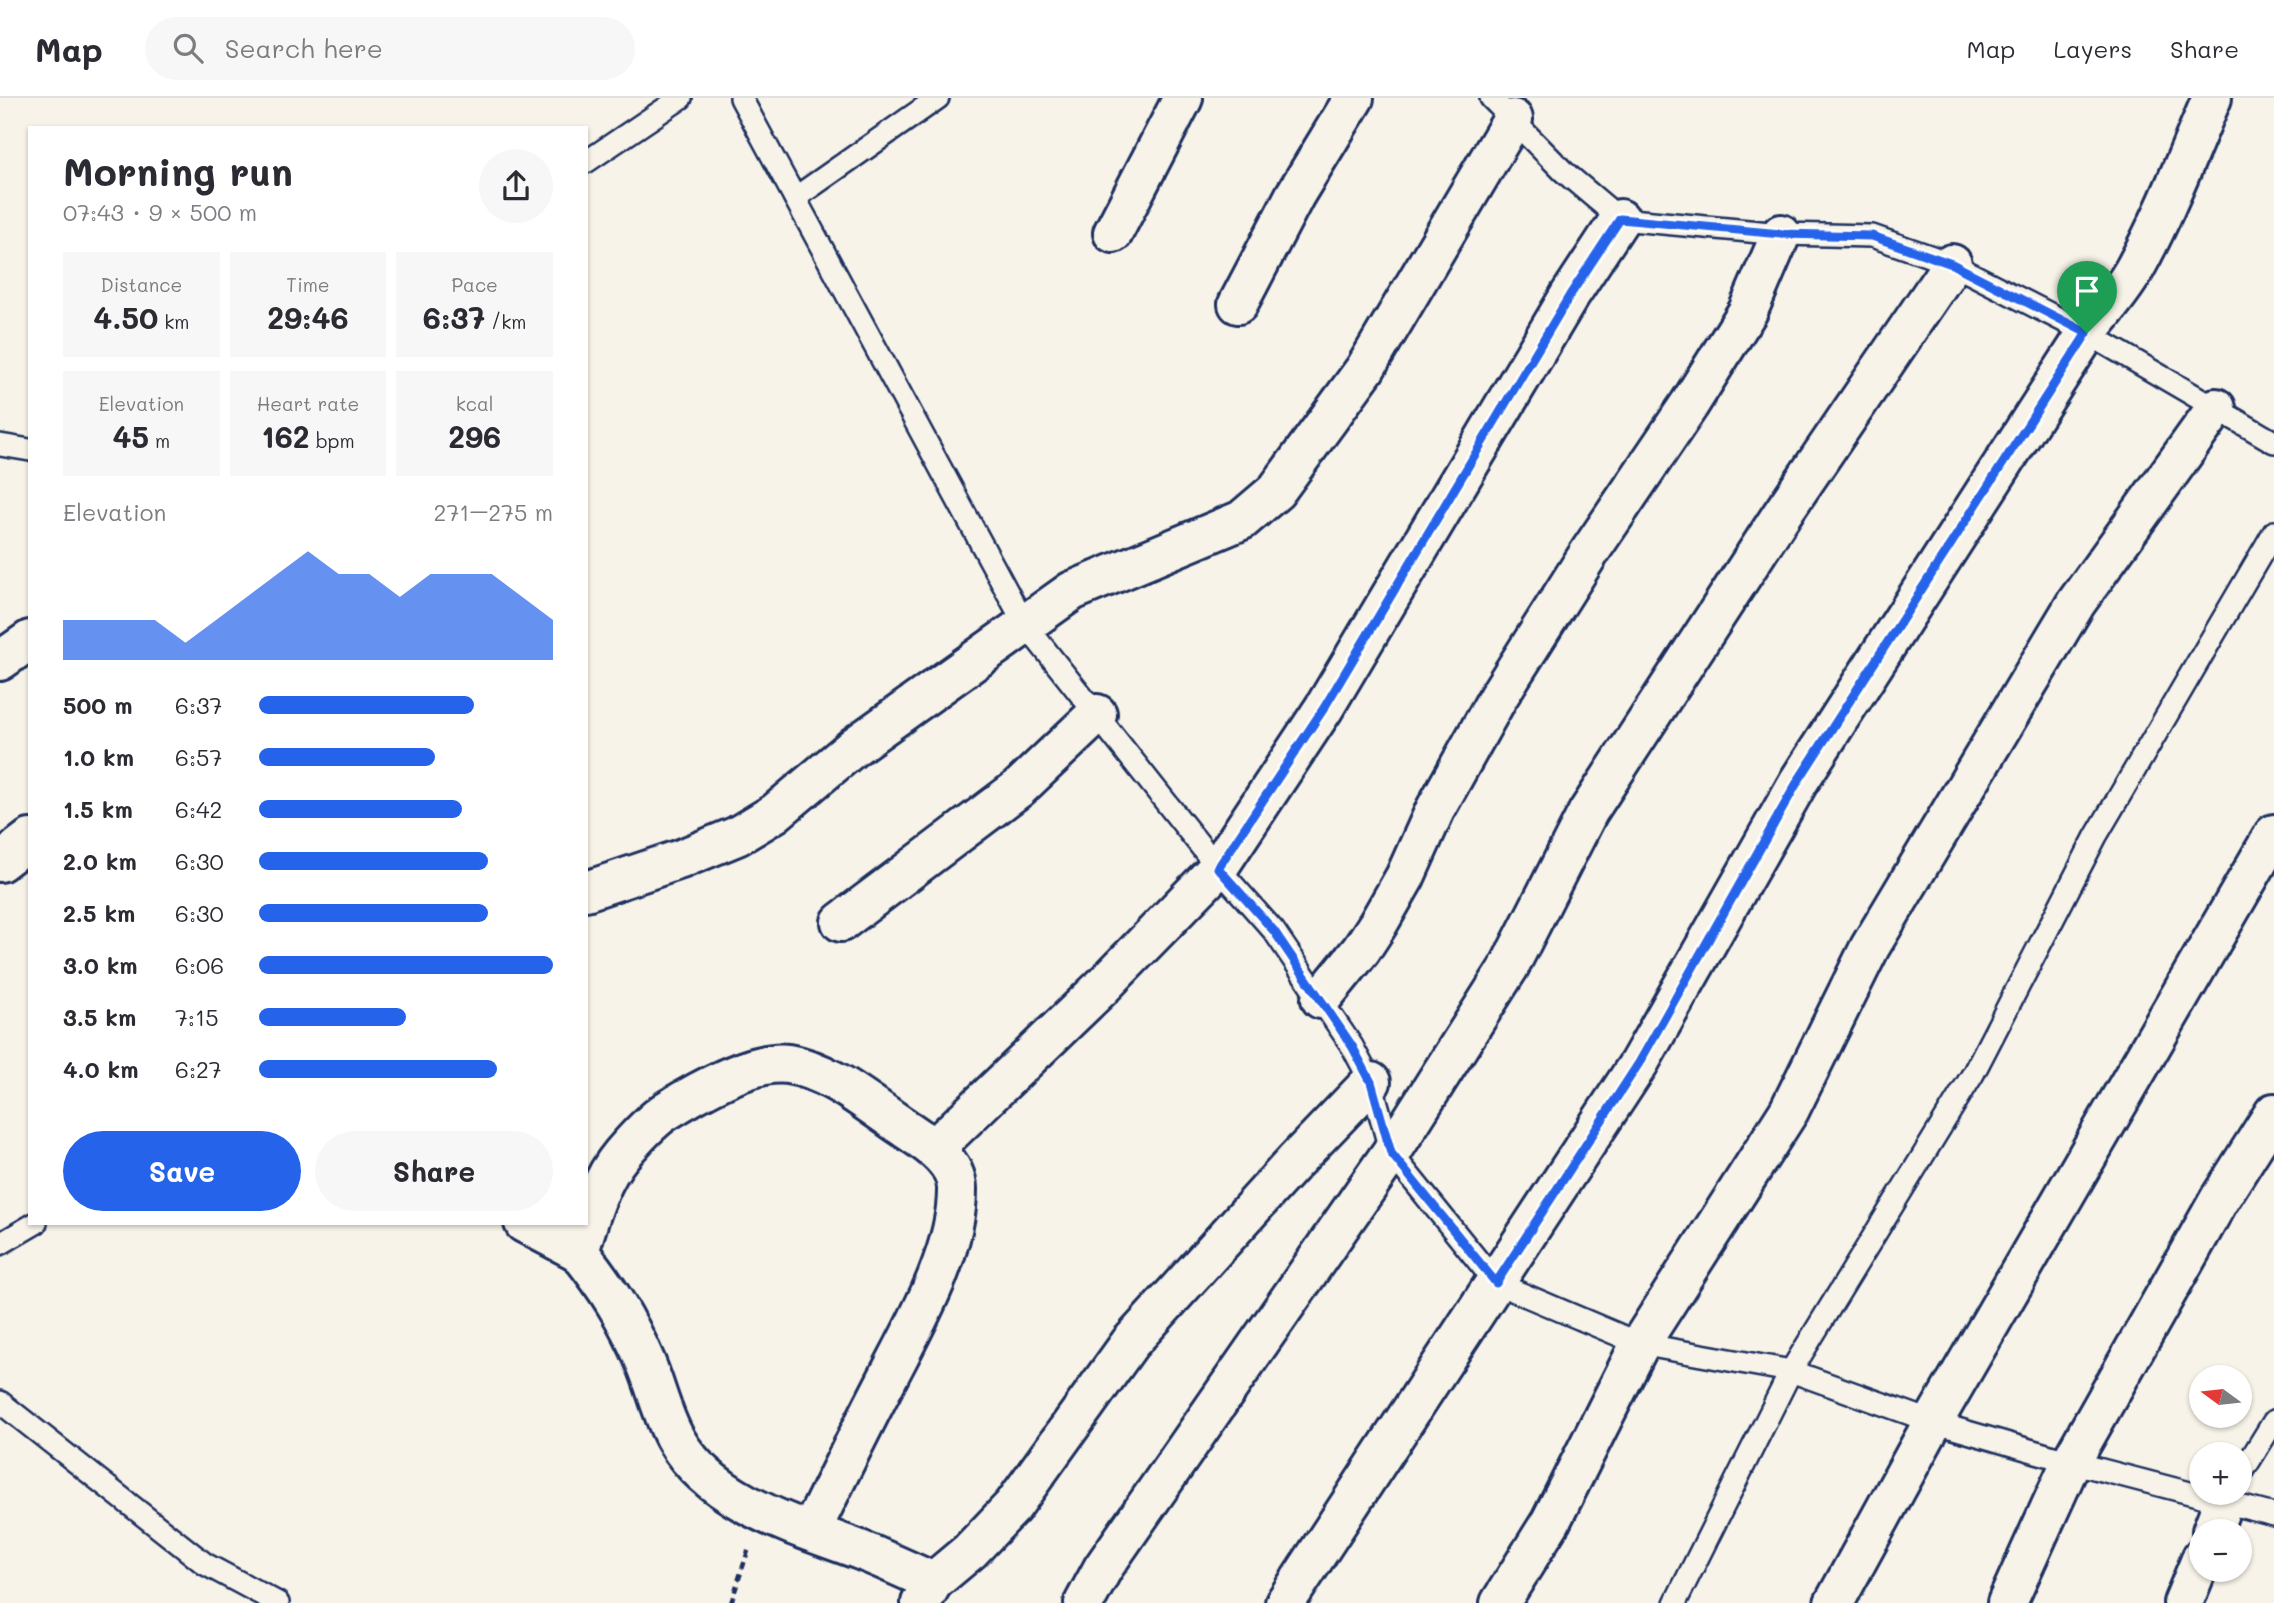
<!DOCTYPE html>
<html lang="en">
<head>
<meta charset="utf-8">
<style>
	:root { --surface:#fff; --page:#f7f7f7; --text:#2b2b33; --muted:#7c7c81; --line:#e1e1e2; --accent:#2563eb }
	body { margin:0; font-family:Mali,sans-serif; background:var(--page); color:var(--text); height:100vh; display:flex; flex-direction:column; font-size:26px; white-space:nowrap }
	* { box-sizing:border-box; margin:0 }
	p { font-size:23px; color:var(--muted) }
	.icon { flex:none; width:38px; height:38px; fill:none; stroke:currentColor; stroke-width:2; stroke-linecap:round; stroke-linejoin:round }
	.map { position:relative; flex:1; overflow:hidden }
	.sheet { position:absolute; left:28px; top:28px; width:560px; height:1099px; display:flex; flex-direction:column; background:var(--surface); border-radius:0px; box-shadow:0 2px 5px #0004 }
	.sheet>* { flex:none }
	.needle { width:46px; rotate:285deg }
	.buttons { position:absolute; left:2189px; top:1267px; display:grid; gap:14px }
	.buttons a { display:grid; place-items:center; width:63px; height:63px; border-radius:50%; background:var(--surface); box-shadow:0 2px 5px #0004; font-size:35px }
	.pin { position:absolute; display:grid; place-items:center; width:60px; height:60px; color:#fff; margin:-72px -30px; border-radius:50% 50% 50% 0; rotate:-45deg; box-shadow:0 0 7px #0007 }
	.pin .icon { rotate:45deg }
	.round { display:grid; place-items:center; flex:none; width:74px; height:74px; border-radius:37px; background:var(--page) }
	.headline { display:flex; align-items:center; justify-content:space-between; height:119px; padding:0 35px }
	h1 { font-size:38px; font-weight:800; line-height:52px }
	.figures { display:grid; grid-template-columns:repeat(3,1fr); gap:10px; height:119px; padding:7px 35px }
	.figures div { display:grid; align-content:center; border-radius:0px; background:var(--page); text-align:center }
	.figures b { font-size:30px; font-weight:800 }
	.figures small { font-size:19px; font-weight:400 }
	.figures p { font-size:19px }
	.chart { height:196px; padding:14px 35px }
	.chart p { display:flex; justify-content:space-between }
	.chart svg { width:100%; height:126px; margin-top:7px; fill:var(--accent); opacity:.7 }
	.primary-button { display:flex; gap:14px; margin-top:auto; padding:14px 35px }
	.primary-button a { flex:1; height:80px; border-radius:42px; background:var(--accent); color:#fff; font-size:28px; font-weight:800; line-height:80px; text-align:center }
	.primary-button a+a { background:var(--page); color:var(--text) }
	ul { padding:0 35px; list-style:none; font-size:23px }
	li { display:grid; grid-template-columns:112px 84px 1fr; align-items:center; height:52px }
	li i { height:18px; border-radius:9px; background:var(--accent) }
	header { display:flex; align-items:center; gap:42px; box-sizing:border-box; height:98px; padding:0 35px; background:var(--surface); border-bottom:2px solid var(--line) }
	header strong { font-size:33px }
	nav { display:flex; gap:38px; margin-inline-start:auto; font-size:24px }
	.search { width:490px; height:63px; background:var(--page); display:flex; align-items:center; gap:18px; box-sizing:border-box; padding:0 24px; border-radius:38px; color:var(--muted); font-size:26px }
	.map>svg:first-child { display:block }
</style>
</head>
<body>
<header>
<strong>Map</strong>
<div class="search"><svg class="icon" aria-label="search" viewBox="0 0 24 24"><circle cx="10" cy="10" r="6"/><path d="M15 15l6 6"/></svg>Search here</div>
<nav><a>Map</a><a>Layers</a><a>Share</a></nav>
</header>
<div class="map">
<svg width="2274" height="1505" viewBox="0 0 2274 1505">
	<rect width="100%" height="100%" fill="#f7f3e8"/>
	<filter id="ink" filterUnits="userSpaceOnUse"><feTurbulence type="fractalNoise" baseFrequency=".0143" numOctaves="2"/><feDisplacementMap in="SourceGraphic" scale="14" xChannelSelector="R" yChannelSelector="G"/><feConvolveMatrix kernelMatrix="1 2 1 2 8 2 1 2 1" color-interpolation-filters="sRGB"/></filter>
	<g filter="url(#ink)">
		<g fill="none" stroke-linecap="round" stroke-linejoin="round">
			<g stroke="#1b2f5e" stroke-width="26">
				<g id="lane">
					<polyline points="741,0 1024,525 1218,770 1274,833 1352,948 1371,984 1391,1055 1496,1185 1640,1246 1791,1273 1933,1324 2071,1364 2274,1417"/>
					<polyline points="1491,0 1563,73 1620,121 1781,136 1872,138 1952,166 2087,235 2274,344"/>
					<polyline points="586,64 681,0"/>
					<polyline points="795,100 938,0"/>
					<polyline points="0,347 30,352"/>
					<polyline points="0,1146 36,1125"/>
					<polyline points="0,1304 205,1466 278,1505"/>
					<polyline points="2240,1378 2274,1323"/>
					<polyline points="1675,1505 1791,1273 1973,976 2096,738 2274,434"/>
				</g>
			</g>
			<g stroke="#1b2f5e" stroke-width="44">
				<g id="street">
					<polyline points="1113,135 1183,0"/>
					<polyline points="1238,206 1295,97 1354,0"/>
					<polyline points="0,563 30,542"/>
					<polyline points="0,764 30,741"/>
					<polyline points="586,793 681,761 737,738 775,715 855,648 1072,493 1242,422 1276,393 1365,271 1513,21"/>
					<polyline points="841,824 1019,690 1097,616"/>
					<polyline points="1321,901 1361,852 1378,826 1405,779 1435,712 1498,599 1591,452 1689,307 1748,213 1781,136"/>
					<polyline points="935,1050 1101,890 1218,770 1324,610 1570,197 1620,121"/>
					<polyline points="524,1125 579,1154"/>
					<path d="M811,1433C835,1384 859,1335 884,1287C913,1230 958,1155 957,1090C956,1061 923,1043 903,1029C867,1005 831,973 788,966C753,961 695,995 666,1013C651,1023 633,1043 621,1057C599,1083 589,1122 579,1154C607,1189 627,1221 645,1263C656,1288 662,1318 676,1342C712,1405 796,1428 860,1452C885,1462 909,1473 933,1484"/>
					<polyline points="2212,1433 2223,1404"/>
					<polyline points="921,1505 933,1484 970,1453 1013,1408 1130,1245 1294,1064 1371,984"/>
					<polyline points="1084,1505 1103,1470 1391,1055 1509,869 1588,714 1782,416 1952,166"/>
					<path d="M1285,1505L1639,965L1799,683L2087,235C2103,215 2120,196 2133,174C2164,119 2187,58 2212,0"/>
					<polyline points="1500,1505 1551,1423 1640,1246 1789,1013 1870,849 2076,505 2216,310"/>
					<polyline points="1834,1505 1933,1324 2274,736"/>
					<polyline points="2007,1505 2071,1364 2219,1102 2274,1015"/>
					<polyline points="2183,1505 2202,1459"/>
				</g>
			</g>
			<polyline stroke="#1b2f5e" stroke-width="4.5" stroke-dasharray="7 5" stroke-linecap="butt" points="731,1505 749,1450"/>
			<use href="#lane" stroke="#f7f3e8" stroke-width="21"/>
			<use href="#street" stroke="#f7f3e8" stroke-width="38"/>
		</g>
	</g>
	<g fill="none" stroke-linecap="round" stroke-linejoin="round" filter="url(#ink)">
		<g stroke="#fff" stroke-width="14">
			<polygon id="route" points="1620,121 1781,136 1872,138 1952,166 2087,235 1798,683 1639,965 1496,1185 1391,1055 1371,984 1352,948 1274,833 1218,770 1324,610 1570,197"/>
		</g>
		<use href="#route" stroke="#2563eb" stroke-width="9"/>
	</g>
</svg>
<div class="buttons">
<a><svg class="needle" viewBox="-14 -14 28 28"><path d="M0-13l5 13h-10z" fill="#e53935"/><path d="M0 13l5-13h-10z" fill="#7c7c81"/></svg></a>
<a>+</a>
<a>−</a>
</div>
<div class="pin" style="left:2087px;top:235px;background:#1e9e55"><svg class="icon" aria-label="arrive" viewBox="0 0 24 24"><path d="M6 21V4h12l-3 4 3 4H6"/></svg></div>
<section class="sheet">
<div class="headline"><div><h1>Morning run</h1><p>07:43 · 9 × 500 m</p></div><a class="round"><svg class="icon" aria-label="share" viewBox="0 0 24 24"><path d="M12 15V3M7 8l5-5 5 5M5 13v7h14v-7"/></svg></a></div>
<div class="figures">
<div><p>Distance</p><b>4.50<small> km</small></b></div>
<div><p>Time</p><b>29:46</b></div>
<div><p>Pace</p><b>6:37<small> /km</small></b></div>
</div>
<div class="figures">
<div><p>Elevation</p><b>45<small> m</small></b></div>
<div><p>Heart rate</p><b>162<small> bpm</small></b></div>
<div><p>kcal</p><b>296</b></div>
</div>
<div class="chart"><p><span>Elevation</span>271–275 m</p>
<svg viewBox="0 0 160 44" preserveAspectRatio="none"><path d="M0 44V30L10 30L20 30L30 30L40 38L50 30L60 22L70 14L80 6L90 14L100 14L110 22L120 14L130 14L140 14L150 22L160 30V44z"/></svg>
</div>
<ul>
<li><b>500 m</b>6:37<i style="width:73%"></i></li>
<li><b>1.0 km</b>6:57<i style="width:60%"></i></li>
<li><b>1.5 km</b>6:42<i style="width:69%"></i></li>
<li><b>2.0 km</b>6:30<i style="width:78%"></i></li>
<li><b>2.5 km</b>6:30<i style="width:78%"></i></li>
<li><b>3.0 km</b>6:06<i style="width:100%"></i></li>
<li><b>3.5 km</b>7:15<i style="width:50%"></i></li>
<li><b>4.0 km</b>6:27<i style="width:81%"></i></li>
</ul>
<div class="primary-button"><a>Save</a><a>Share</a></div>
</section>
</div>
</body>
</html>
